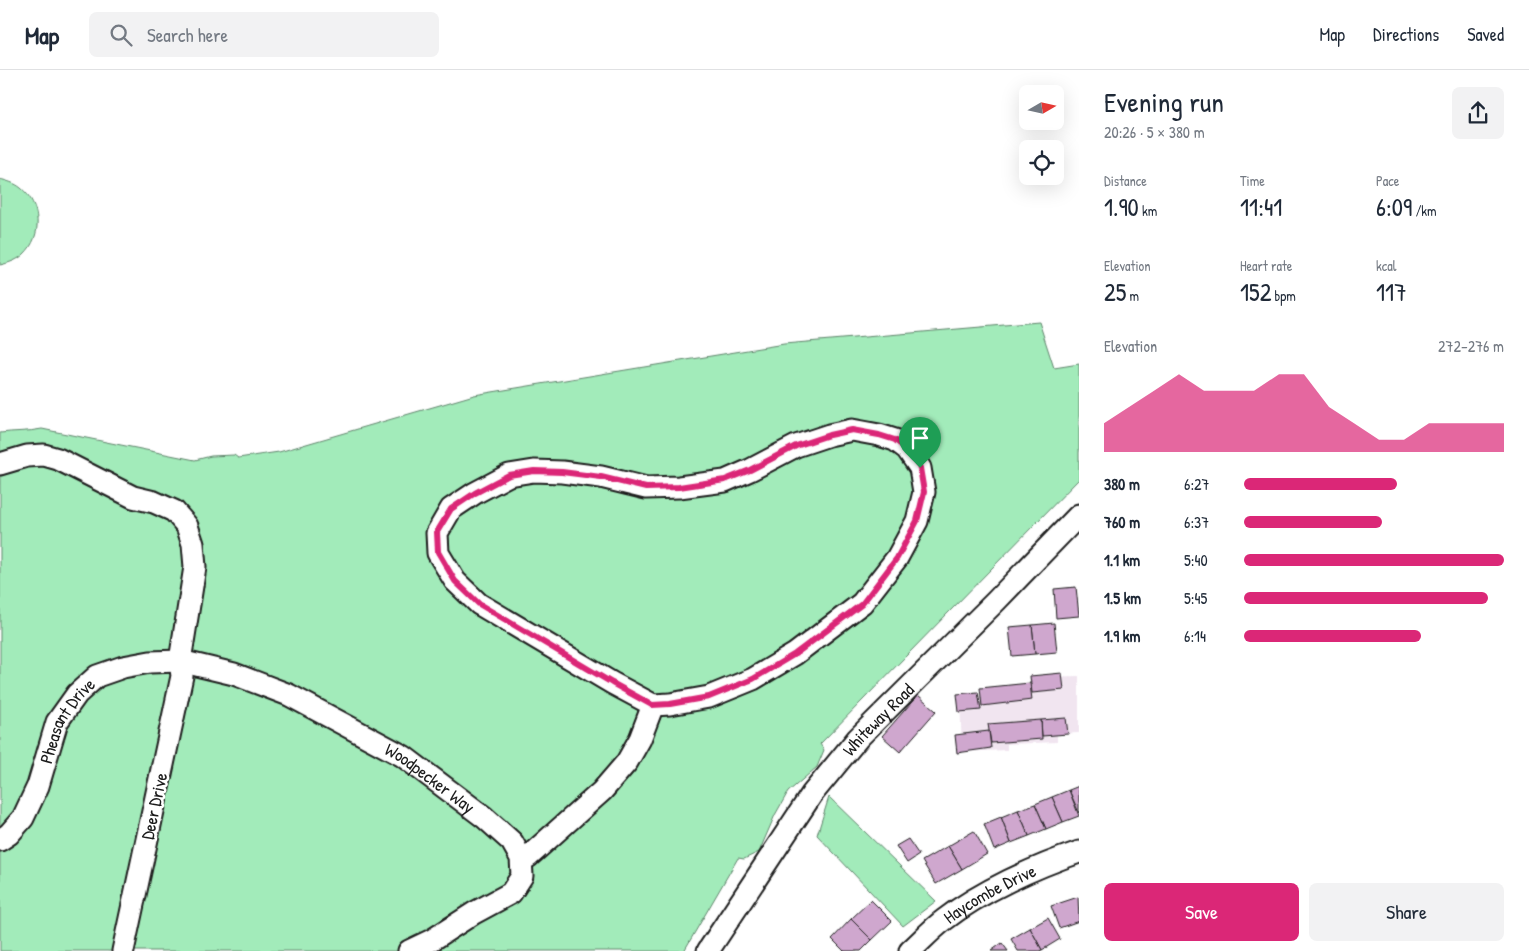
<!DOCTYPE html>
<html lang="en">
<head>
<meta charset="utf-8">
<style>
	:root { --surface:#fff; --page:#f2f2f3; --text:#1f2937; --muted:#747a83; --line:#e0e1e3; --accent:#db2777 }
	body { margin:0; font-family:"Patrick Hand",sans-serif; background:var(--page); color:var(--text); height:100vh; display:flex; flex-direction:column; font-size:19px; white-space:nowrap }
	* { box-sizing:border-box; margin:0 }
	p { font-size:16px; color:var(--muted) }
	.icon { flex:none; width:28px; height:28px; fill:none; stroke:currentColor; stroke-width:2; stroke-linecap:round; stroke-linejoin:round }
	.map { position:relative; flex:1; overflow:hidden }
	.panel { display:flex; flex-direction:column; background:var(--surface); width:450px }
	.panel>* { flex:none }
	.needle { width:32px; rotate:81deg }
	.buttons { position:absolute; left:1019px; top:15px; display:grid; gap:10px }
	.buttons a { display:grid; place-items:center; width:45px; height:45px; border-radius:8px; background:var(--surface); box-shadow:0 5px 20px #0002; font-size:25px }
	.pin { position:absolute; display:grid; place-items:center; width:42px; height:42px; color:#fff; margin:-51px -21px; border-radius:50% 50% 50% 0; rotate:-45deg; box-shadow:0 0 5px #0007 }
	.pin .icon { rotate:45deg }
	.round { display:grid; place-items:center; flex:none; width:52px; height:52px; border-radius:8px; background:var(--page) }
	.overview { display:flex; align-items:center; justify-content:space-between; height:85px; padding:0 25px }
	h1 { font-size:28px; font-weight:600; line-height:38px }
	.figures { display:grid; grid-template-columns:repeat(3,1fr); gap:8px; height:85px; padding:5px 25px }
	.figures div { display:grid; align-content:center }
	.figures b { font-size:25px; font-weight:600 }
	.figures small { font-size:14px; font-weight:400 }
	.figures p { font-size:14px }
	.chart { height:140px; padding:10px 25px }
	.chart p { display:flex; justify-content:space-between }
	.chart svg { width:100%; height:90px; margin-top:5px; fill:var(--accent); opacity:.7 }
	.cta { display:flex; gap:10px; margin-top:auto; padding:10px 25px }
	.cta a { flex:1; height:58px; border-radius:8px; background:var(--accent); color:#fff; font-size:20px; font-weight:600; line-height:58px; text-align:center }
	.cta a+a { background:var(--page); color:var(--text) }
	ul { padding:0 25px; list-style:none; font-size:16px }
	li { display:grid; grid-template-columns:80px 60px 1fr; align-items:center; height:38px }
	li i { height:12px; border-radius:6px; background:var(--accent) }
	header { display:flex; align-items:center; gap:30px; box-sizing:border-box; height:70px; padding:0 25px; background:var(--surface); border-bottom:1px solid var(--line) }
	header strong { font-size:24px }
	nav { display:flex; gap:28px; margin-inline-start:auto; font-size:18px }
	.search { width:350px; height:45px; background:var(--page); display:flex; align-items:center; gap:12px; box-sizing:border-box; padding:0 18px; border-radius:8px; color:var(--muted); font-size:19px }
	main { display:flex; flex:1; min-height:0 }
	.map>svg:first-child { display:block }
</style>
</head>
<body>
<header>
<strong>Map</strong>
<div class="search"><svg class="icon" aria-label="search" viewBox="0 0 24 24"><circle cx="10" cy="10" r="6"/><path d="M15 15l6 6"/></svg>Search here</div>
<nav><a>Map</a><a>Directions</a><a>Saved</a></nav>
</header>
<main>
<div class="map">
<svg width="1079" height="881" viewBox="0 0 1079 881">
	<rect width="100%" height="100%" fill="#fff"/>
	<filter id="ink" filterUnits="userSpaceOnUse"><feTurbulence type="fractalNoise" baseFrequency=".02" numOctaves="2"/><feDisplacementMap in="SourceGraphic" scale="10" xChannelSelector="R" yChannelSelector="G"/><feConvolveMatrix kernelMatrix="1 2 1 2 8 2 1 2 1" color-interpolation-filters="sRGB"/></filter>
	<g filter="url(#ink)">
		<polygon fill="#f1e5f0" points="1079,606 1079,663 1057,664 1057,672 1007,674 1007,680 962,682 960,627 1024,624 1024,615 1046,614 1046,607"/>
		<g fill="#a2ebba" stroke="#5f846b">
			<path d="M0,109C7,111 15,113 21,118C41,134 43,166 24,184C18,190 9,193 0,195Z"/>
			<path d="M1039,252L1054,298L1079,294V409L820,674L824,680L817,697L788,722L775,745L759,782L744,789L738,788L684,881H0V363C14,361 28,362 42,359L195,390L211,386L234,385L238,388L279,382L474,325L784,274Z"/>
			<polygon points="829,727 936,831 903,856 817,765"/>
		</g>
		<g fill="#cfa7ce" stroke="#1c1c1c">
			<polygon points="1076,517 1079,546 1056,548 1054,519"/>
			<polygon points="1054,553 1057,582 1035,584 1032,555"/>
			<polygon points="1032,555 1035,584 1012,586 1009,557"/>
			<polygon points="1062,603 1064,620 1032,623 1030,606"/>
			<polygon points="1030,613 1032,630 982,636 980,618"/>
			<polygon points="978,622 981,640 959,642 957,624"/>
			<polygon points="918,625 936,641 900,682 882,666"/>
			<polygon points="1066,648 1068,664 1042,666 1041,650"/>
			<polygon points="1041,650 1042,669 991,673 988,654"/>
			<polygon points="989,661 991,678 957,683 955,665"/>
			<polygon points="1079,716 1079,743 1069,720"/>
			<polygon points="1069,720 1079,746 1063,752 1052,727"/>
			<polygon points="1052,727 1063,752 1046,759 1035,734"/>
			<polygon points="1035,734 1046,759 1029,766 1018,740"/>
			<polygon points="1018,740 1029,766 1011,773 1001,747"/>
			<polygon points="1001,747 1011,773 994,780 984,754"/>
			<polygon points="974,761 987,784 962,799 948,776"/>
			<polygon points="908,769 919,785 907,793 896,776"/>
			<polygon points="948,776 962,799 936,814 922,791"/>
			<polygon points="1078,827 1079,851 1059,858 1051,836"/>
			<polygon points="871,830 892,851 872,870 851,849"/>
			<polygon points="1048,848 1060,869 1042,880 1030,858"/>
			<polygon points="851,849 872,870 861,881 844,881 832,869"/>
			<polygon points="1030,858 1042,880 1039,881 1018,881 1011,869"/>
			<polygon points="1002,873 1008,881 991,881"/>
		</g>
		<g fill="none" stroke-linecap="round" stroke-linejoin="round">
			<g stroke="#1c1c1c" stroke-width="25">
				<g id="minor">
					<polygon points="852,360 879,365 895,370 907,379 920,398 924,422 917,451 897,488 862,533 795,584 753,609 709,627 670,634 653,635 612,613 479,534 455,511 438,483 437,463 451,439 475,423 509,405 534,401 562,402 601,407 646,418 679,417 725,411 750,400 796,376 829,365"/>
					<polyline points="0,394 27,386 44,385 58,389 133,427 154,432 174,441 187,456 193,474 195,497 180,591 182,606 123,881"/>
					<path id="s1" d="M0,770L9,764L23,748L38,716L57,652L77,624L97,606L123,597L150,592L180,591L234,604L289,625L403,686L484,747L512,772L521,788L522,806L511,823L474,843L432,870L409,881"/>
					<polyline points="521,788 528,787 602,721 627,692 640,669 653,635"/>
					<path id="s2" d="M708,881L812,724L858,668L996,531L1079,445"/>
					<path id="s3" d="M910,881C921,871 932,859 944,850C981,821 1035,797 1079,782"/>
				</g>
			</g>
			<use href="#minor" stroke="#fff" stroke-width="21"/>
		</g>
	</g>
	<g fill="none" stroke-linecap="round" stroke-linejoin="round" filter="url(#ink)">
		<g stroke="#fff" stroke-width="10">
			<polygon id="route" points="852,360 879,365 895,370 907,379 920,398 924,422 917,451 897,488 862,534 795,584 753,609 709,627 670,634 652,635 612,613 479,534 455,511 438,482 437,462 451,439 475,423 509,405 534,401 562,402 601,407 646,418 679,417 725,410 750,400 796,376 829,365"/>
		</g>
		<use href="#route" stroke="#db2777" stroke-width="6"/>
	</g>
	<g text-anchor="middle" dominant-baseline="central" stroke-width="5" stroke-linejoin="round" paint-order="stroke">
		<g font-size="18" fill="#1c1c1c" stroke="#fff">
			<text stroke="none"><textPath href="#s2" startOffset="288">Whiteway Road</textPath></text>
			<text stroke="none"><textPath href="#s1" startOffset="140">Pheasant Drive</textPath></text>
			<text stroke="none"><textPath href="#s1" startOffset="559">Woodpecker Way</textPath></text>
			<text transform="translate(154 736) rotate(-78)">Deer Drive</text>
			<text stroke="none"><textPath href="#s3" startOffset="99">Haycombe Drive</textPath></text>
		</g>
	</g>
</svg>
<div class="buttons">
<a><svg class="needle" viewBox="-14 -14 28 28"><path d="M0-13l5 13h-10z" fill="#e53935"/><path d="M0 13l5-13h-10z" fill="#747a83"/></svg></a>
<a><svg class="icon" aria-label="locate" viewBox="0 0 24 24"><circle cx="12" cy="12" r="6"/><path d="M12 2v4M12 18v4M2 12h4M18 12h4"/></svg></a>
</div>
<div class="pin" style="left:920px;top:398px;background:#1e9e55"><svg class="icon" aria-label="arrive" viewBox="0 0 24 24"><path d="M6 21V4h12l-3 4 3 4H6"/></svg></div>
</div>
<section class="panel">
<div class="overview"><div><h1>Evening run</h1><p>20:26 · 5 × 380 m</p></div><a class="round"><svg class="icon" aria-label="share" viewBox="0 0 24 24"><path d="M12 15V3M7 8l5-5 5 5M5 13v7h14v-7"/></svg></a></div>
<div class="figures">
<div><p>Distance</p><b>1.90<small> km</small></b></div>
<div><p>Time</p><b>11:41</b></div>
<div><p>Pace</p><b>6:09<small> /km</small></b></div>
</div>
<div class="figures">
<div><p>Elevation</p><b>25<small> m</small></b></div>
<div><p>Heart rate</p><b>152<small> bpm</small></b></div>
<div><p>kcal</p><b>117</b></div>
</div>
<div class="chart"><p><span>Elevation</span>272–276 m</p>
<svg viewBox="0 0 160 44" preserveAspectRatio="none"><path d="M0 44V30L10 22L20 14L30 6L40 14L50 14L60 14L70 6L80 6L90 22L100 30L110 38L120 38L130 30L140 30L150 30L160 30V44z"/></svg>
</div>
<ul>
<li><b>380 m</b>6:27<i style="width:59%"></i></li>
<li><b>760 m</b>6:37<i style="width:53%"></i></li>
<li><b>1.1 km</b>5:40<i style="width:100%"></i></li>
<li><b>1.5 km</b>5:45<i style="width:94%"></i></li>
<li><b>1.9 km</b>6:14<i style="width:68%"></i></li>
</ul>
<div class="cta"><a>Save</a><a>Share</a></div>
</section>
</main>
</body>
</html>
